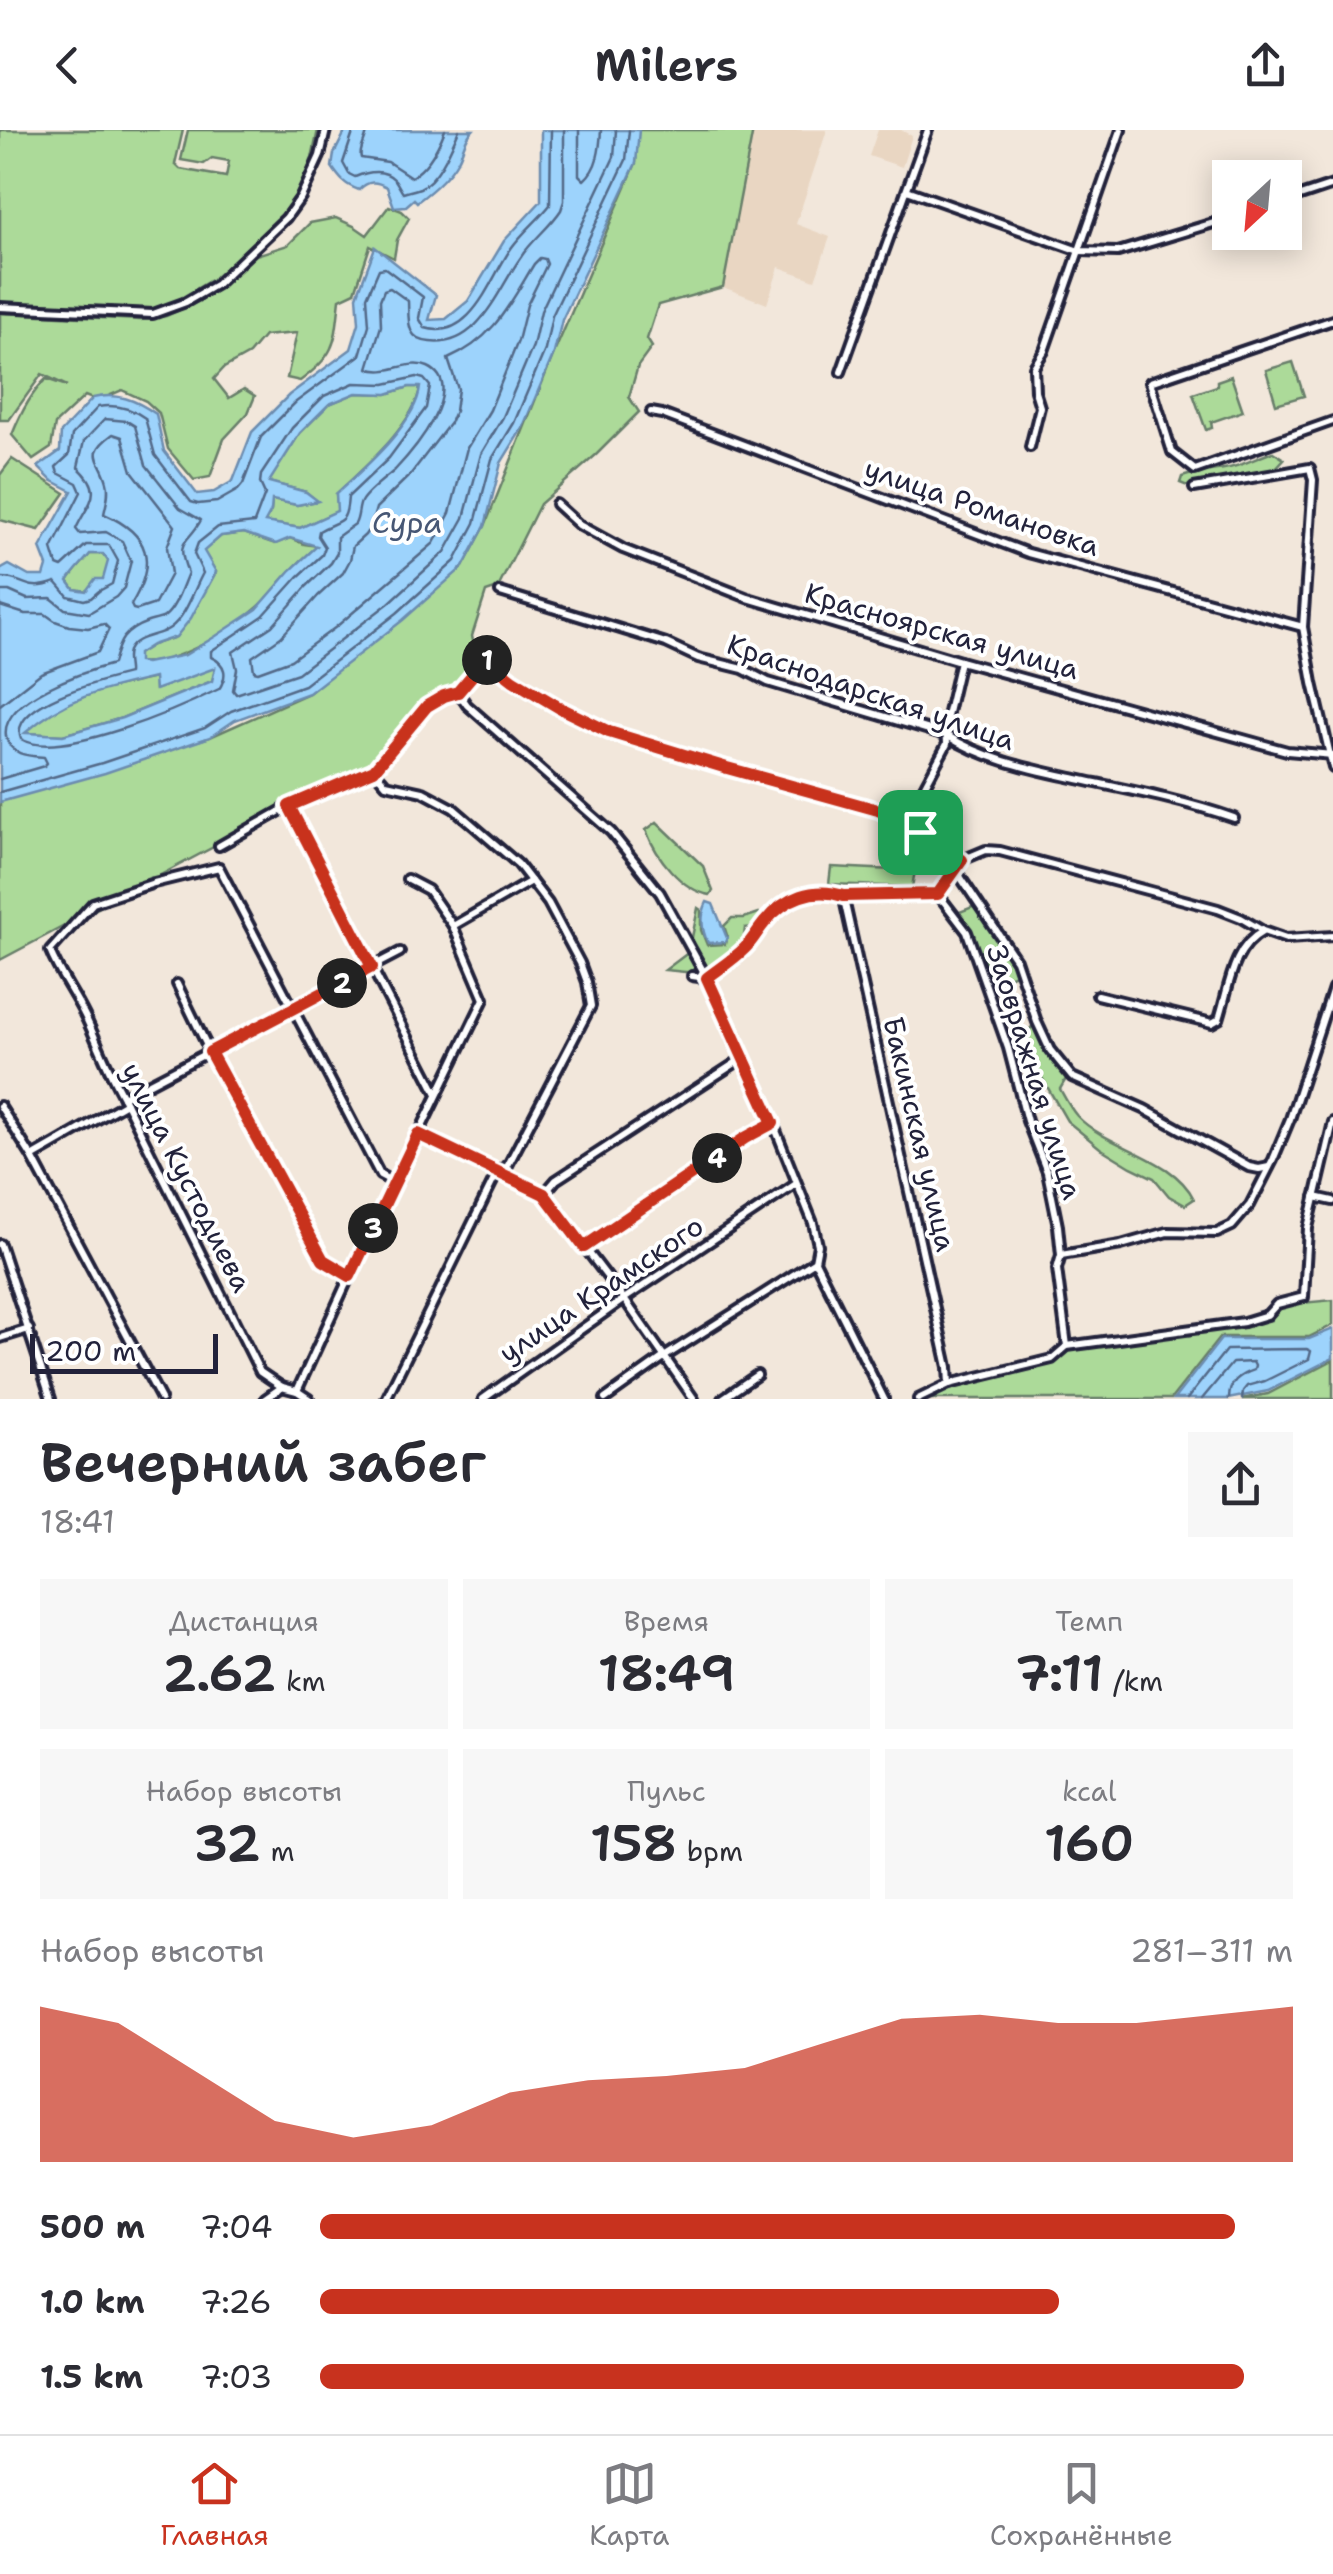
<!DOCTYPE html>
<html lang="ru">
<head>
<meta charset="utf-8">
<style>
	:root { --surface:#fff; --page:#f7f7f7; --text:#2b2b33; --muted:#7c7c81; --line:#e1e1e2; --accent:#c8321e }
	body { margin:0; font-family:"Shantell Sans",sans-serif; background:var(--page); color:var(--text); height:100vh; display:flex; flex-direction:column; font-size:38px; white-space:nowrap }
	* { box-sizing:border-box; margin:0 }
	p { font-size:32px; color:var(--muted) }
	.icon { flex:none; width:55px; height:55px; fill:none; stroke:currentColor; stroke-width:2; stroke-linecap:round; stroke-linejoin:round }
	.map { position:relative; height:1269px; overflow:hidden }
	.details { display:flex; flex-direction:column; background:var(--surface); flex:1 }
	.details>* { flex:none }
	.needle { width:65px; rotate:206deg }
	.buttons { position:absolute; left:1212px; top:30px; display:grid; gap:20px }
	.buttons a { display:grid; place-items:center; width:90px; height:90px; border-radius:0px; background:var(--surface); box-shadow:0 5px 25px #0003; font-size:50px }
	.scale { position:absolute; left:30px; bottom:25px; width:188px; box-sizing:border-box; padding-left:10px; border:5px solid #22223b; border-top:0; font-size:28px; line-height:35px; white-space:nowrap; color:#22223b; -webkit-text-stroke:8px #fff; paint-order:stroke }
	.pin { position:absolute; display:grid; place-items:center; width:85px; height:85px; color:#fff; margin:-42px; border-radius:20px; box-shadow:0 5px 15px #0006 }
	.km { position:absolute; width:50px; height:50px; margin:-25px; border-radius:50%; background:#222; color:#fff; font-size:28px; line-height:50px; text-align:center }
	.round { display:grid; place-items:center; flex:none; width:105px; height:105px; border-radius:0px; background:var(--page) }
	.summary { display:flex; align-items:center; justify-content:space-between; height:170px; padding:0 40px }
	h1 { font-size:55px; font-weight:600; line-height:75px }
	.stats { display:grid; grid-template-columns:repeat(3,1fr); gap:15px; height:170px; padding:10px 40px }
	.stats div { display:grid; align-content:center; border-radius:0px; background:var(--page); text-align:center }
	.stats b { font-size:50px; font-weight:600 }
	.stats small { font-size:28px; font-weight:400 }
	.stats p { font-size:28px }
	.chart { height:280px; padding:20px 40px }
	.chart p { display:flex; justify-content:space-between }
	.chart svg { width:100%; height:180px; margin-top:10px; fill:var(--accent); opacity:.7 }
	ul { padding:0 40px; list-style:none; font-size:32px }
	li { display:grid; grid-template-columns:160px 120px 1fr; align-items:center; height:75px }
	li i { height:25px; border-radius:12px; background:var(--accent) }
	header { display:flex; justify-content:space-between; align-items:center; height:130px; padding:0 40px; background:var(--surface); font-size:45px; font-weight:600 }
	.menu { display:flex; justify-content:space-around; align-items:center; height:140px; border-top:2px solid var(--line); background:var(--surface); font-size:28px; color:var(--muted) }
	.menu a { display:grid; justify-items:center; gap:5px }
	.menu .current { color:var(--accent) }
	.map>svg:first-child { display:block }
</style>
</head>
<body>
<header><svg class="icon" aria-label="back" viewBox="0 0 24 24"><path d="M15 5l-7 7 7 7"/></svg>Milers<svg class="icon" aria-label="share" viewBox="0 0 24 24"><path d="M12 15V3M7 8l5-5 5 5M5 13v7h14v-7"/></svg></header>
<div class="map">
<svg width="1333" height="1269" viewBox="0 0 1333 1269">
	<rect width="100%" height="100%" fill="#f2e7db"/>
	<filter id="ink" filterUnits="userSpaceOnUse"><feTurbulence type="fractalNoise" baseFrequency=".01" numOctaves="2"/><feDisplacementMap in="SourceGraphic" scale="20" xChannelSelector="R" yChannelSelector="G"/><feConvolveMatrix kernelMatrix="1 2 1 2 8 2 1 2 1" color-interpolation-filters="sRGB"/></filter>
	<g filter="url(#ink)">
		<g fill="#e9d6c2">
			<polygon points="753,0 827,0 796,94 830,107 815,150 779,137 767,174 723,157"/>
			<polygon points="878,0 901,0 912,6 902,37 869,26"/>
		</g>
		<g fill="#acda99" stroke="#677e6a" stroke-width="2.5">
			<polygon points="0,0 183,0 175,34 180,39 226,47 229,31 212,28 204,34 181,30 188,0 318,0 312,28 301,58 274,95 214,148 178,170 154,180 0,173"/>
			<polygon points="637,0 753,0 723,157 658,175 647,209 652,217 638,236 629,267 639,282 597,324 540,374 498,458 486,462 472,506 477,531 459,555 433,565 374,632 0,830 0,671 210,607 309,563 463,437 485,396 554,223 636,33"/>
			<path d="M389,76L402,81L409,88L397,110L394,128L370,116L355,162L340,169C335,212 337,224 300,251L287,248L297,203L264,206L249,224L224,238L214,249L229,268L244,259L255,266L248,283L224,309L210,347L194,350L168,319L159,283L146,271L122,260L97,271L85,266L55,294L51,318L33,330L12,305C20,285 30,264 46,249L67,256L42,244L9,290H0V183L141,190L166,186L200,171L229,150L256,125L288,115L310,93L336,88L354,96L367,105Z"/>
			<polygon points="1293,232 1304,266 1276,274 1266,240"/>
			<polygon points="1231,246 1243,281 1211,292 1212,298 1206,300 1193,264 1217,256 1217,251"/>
			<path d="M409,257H420C416,293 363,339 336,364L338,381L300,398L264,392L271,381L272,370L297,375L317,371L306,362L268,352L300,303L329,274L356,263L387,264Z"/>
			<path d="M1273,322L1284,329L1273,341L1190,357L1180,353L1182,347C1196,342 1209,341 1224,339C1240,337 1258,327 1273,322Z"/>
			<polygon points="12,329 65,363 39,400 0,390 0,345"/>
			<path d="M244,403L275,414L290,408L304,414L318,416C308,424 298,433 289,443C278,454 269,468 257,478C232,501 171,537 137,532V524L152,515L176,507L216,442L203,421L221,406Z"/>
			<path d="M90,424H103L109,431L103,450L86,461L74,459L68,451C74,441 82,434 90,424Z"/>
			<polygon points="216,537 212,551 122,588 63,605 23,603 59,576 102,560 155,548 155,559"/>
			<path d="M657,692L703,736L713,761L710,765C681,760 656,727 646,700Z"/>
			<polygon points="831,737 915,741 912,757 829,754"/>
			<polygon points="975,776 1012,832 1018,843 989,855 970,803 957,783"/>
			<path d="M698,778L701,780V800L707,815L725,814L727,805L724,796L732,788H744L759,783L764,789L755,797L745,798L743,814C707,844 711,845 665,840L689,822Z"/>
			<path d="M1034,894L1047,922L1067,947L1060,959C1065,968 1070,978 1077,986C1108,1019 1173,1026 1194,1069L1185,1075L1169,1066L1154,1048L1131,1037L1100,1018L1067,991L1034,934L1027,903Z"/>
			<polygon points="1333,1170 1333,1195 1309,1207 1220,1207 1171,1269 926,1269 961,1253 1052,1234 1069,1218 1271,1190 1280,1175"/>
			<polygon points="1333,1230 1333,1269 1241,1269 1268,1264"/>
		</g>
		<g fill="#9dd3fc" stroke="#6c8caf" stroke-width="2.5" fill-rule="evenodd">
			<path d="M346,0H473C464,9 464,19 458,30C449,46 432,61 417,72L414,69L406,76L394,77L387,57C376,51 368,50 359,60C345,55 340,49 332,37L334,24Z"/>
			<path d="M541,0H639L636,33L562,190L554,223L523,297L501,333L485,396L463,437L403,490L309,563L235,590L210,607L105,643L0,672V440L9,435L29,446H44L47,436L40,418L72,361L51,350L38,337L60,321L61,302L93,268C117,262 136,270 156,284L164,321L197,364L214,362L233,351L252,302L289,265L351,219L359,193L357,166L375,117L436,165L429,190L446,189L468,171L504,111L541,71ZM409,257H420C417,293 362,340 336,364L337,381L300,398L265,392L271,381L272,370L297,375L318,371L306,362L269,352L300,303L329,274L356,263L387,264ZM244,403L276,414L290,408L317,416L291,440L257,479L216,506L185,525L146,533L138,532V524L152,515L176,507L191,488L216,442L204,421L221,406ZM90,424H103L108,431L103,449H95L86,461L74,459L68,451C74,441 82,434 90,424ZM215,538L212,551L122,588L63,605L25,603C66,567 102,560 154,548L155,560Z"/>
			<path d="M707,772L713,774L727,808L725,812L708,813C701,799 700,786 707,772Z"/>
			<polygon points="1333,1199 1333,1228 1268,1261 1228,1269 1174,1269 1221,1209 1309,1209"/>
		</g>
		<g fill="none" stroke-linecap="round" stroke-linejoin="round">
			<g stroke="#536988" stroke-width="2.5">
				<path d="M354,0L343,33L349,44L355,47C367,42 384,38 395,50C398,54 400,59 403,63C409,61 415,60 420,58C439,49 451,18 459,0"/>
				<path d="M367,0C367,10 358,20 361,28L388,32L411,47C428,38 438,18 445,0"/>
				<path d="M564,0V71L561,80C550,97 532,110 521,127C498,159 479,218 430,212C405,210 409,189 408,171L390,158L384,160L380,170L381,196L368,238C388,247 408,228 428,237C469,256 412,322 395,340C386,348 366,362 361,372C358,378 359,387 355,394L337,407V423L331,433L307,456L272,496L233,522L237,539L233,560L236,564L298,543L389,473L445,422L464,388L481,324L503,287L533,216L541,181L614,27L616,0"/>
				<path d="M579,0V45L584,50C598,38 600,18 601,0"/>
				<path d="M540,128L545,129L547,134L527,175L518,211L490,280L467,318L450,383L434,413L336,497L291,530L258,542L254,541L252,527L281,507L318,466L343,443L350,430L353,416L365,405L371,396L376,378L410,345L450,293L455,281L458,259L448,229C494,209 509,175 534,134Z"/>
				<path d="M417,247L424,249L430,256L426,278L389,328L348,367C346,395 342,388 319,401L318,406L325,417L322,425L298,447L263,486L211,521V527C226,534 228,545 219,559C181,578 58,632 21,609C7,574 104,550 128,544C129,537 125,529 128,521C135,505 158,507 170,498C186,487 194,459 203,443L194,424L198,413L218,397L254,393L265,364L260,353L261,345L292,298L324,266L354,253L385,254Z"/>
				<path d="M113,304L122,307L132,341L175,396L167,417L171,444L155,474L137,480L133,479L131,475C157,432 150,404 104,384C106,374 110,363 107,352C101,328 84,325 113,304Z"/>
				<path d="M0,448C23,446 25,464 56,452L68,466L84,470L91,468L99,461L112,454L118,431L109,415H86L62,437L57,435L52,419L81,362L77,353L58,343L56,337L69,325L72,305L98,277C116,274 131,278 145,288L155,325L191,372L198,374L217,372L238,360L243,354L261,307L296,272L360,225L369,195L367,167L379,139L385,138L423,167L419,188L425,198C472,212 491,146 512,117C523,102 538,90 550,75L551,0"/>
				<path d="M0,461H9L27,469L51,468L65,479L89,483L116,467L124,458L131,431L122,411L106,402L80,404L76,399C88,372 106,363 78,337L84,311L105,289L127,291L135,296L146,335L180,378L201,390C188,415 174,408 188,443C182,456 176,478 164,487C161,489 151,491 148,492C123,501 119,511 113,534C86,541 0,569 6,606C10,626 29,626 44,627L47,633L44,636L0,649"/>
				<polyline points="0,476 25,484 45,484 55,491 69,496 88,498 104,494 109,499 98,522 41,543 0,575"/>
				<polyline points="0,662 102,633 205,598 231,581 304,555 397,483 455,431 475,393 492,329 514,293 545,220 552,186 626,30 629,0"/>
				<polyline points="1187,1269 1226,1220 1307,1219 1311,1221 1309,1229 1265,1251 1247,1256 1243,1261 1242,1269"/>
				<path d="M1202,1269L1232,1233L1253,1232L1255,1236L1254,1240C1239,1245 1229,1252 1229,1269"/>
			</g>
			<g stroke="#22223b" stroke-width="14">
				<g id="minor">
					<polyline points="907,60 1079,121 1118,122 1230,88"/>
					<polyline points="1285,71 1333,55"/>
					<polyline points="0,177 153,184 186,172 217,154 286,88 301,67 320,26 326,0"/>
					<polyline points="1333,190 1150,252 1172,322 1195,340 1333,291"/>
					<polyline points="841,242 928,0"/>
					<polyline points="651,282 662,284 1028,423 1303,497"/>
					<polyline points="1030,317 1040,277 1035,261 1034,237 1044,221 1121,0"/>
					<polyline points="1194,358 1310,338 1313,350 1303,497 1313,553 1333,638"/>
					<polyline points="556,374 579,395 623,419 748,468 960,531 1287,621 1333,625"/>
					<path d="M500,462L666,513L698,528L743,539L768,552L946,605C985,630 1032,639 1077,649C1129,660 1182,670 1234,688"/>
					<polyline points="458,562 467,575 611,702 660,763 707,848 773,993 813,1093 818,1115 815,1131 884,1269"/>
					<polyline points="374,640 386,654 423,662 453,678 518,734 548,773 580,833 587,852 591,876 507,1037 498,1041 386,1269"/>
					<polyline points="289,676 437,964"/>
					<polyline points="920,702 923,659 947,614 946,591 960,531"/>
					<polyline points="219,716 289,676 374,640 427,575 444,566 458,562 485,529 513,551 560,578 609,602 727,638 878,679 920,702 962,730"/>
					<polyline points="962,730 986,720 1000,721 1218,779 1241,788 1263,801 1286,809 1333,806"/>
					<polyline points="955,739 1016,830 1037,892 1050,920 1072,947 1144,979 1249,1037 1259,1039 1269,1037"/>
					<polyline points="938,764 967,802 1008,918 1027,991 1047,1042 1058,1096 1061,1125 1057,1139 1067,1216"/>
					<polyline points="938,764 962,730"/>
					<polyline points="843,765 948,1237 949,1254"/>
					<polyline points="453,796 531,751"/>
					<polyline points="692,846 706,848"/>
					<path d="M707,848C720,838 734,829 745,818C753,810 758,800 765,792C784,768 814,756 843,765L938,764"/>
					<polyline points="177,854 210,922 323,1130 350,1145"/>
					<path d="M1097,865L1212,893L1219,889C1229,858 1232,818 1262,802"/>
					<polyline points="123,967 400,822"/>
					<polyline points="0,976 32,1027 161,1269"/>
					<polyline points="418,1004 544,1064 624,1169 694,1269"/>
					<polyline points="32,1027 126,973"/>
					<polyline points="544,1064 556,1050 743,928"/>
					<polyline points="1315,1067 1333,1071"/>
					<polyline points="0,1114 51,1269"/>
					<polyline points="584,1117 745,1008 773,993"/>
					<polyline points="1061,1125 1121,1115 1167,1102 1217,1103 1232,1096 1250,1075 1273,1030 1290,989 1333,858"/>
					<polyline points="0,1208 29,1199"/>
					<polyline points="297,1261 350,1145 484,869 453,796 428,760 407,749"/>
					<polyline points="265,1269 282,1257"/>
					<path d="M309,1269L297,1261L282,1257L260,1242L123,967C108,941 98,913 85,886C74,863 59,844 50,821L93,773L154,753L219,737L380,1045L395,1053"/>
					<polyline points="483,1269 624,1169 796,1054"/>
					<polyline points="605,1269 664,1227 815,1131"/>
					<polyline points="722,1269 757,1245"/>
					<polyline points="918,1269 949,1254 1052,1229 1067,1216 1244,1192 1267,1185 1277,1174 1304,1167 1308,1098 1333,992"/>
				</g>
			</g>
			<use href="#minor" stroke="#fff" stroke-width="6"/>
		</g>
	</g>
	<g fill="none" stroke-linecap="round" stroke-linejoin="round" filter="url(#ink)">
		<g stroke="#fff" stroke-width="20">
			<path id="route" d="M486,529L513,550L560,578L609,602L727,638L878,680L920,702L962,730L938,764L843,766C814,756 784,768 765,792C758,800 753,810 745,818C734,829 720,838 707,848L773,993L745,1008L584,1117L544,1064L418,1004L350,1146L323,1130L210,922L372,837L289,676L374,640L427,576L444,566L458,562Z"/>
		</g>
		<use href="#route" stroke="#c8321e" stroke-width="12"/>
	</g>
	<g text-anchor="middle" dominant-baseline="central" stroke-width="8" stroke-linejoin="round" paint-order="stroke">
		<g font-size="28" fill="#22223b" stroke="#fff">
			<text transform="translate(982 377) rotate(19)">улица Романовка</text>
			<text transform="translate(942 501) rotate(16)">Красноярская улица</text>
			<text transform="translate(871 562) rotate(19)">Краснодарская улица</text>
			<text transform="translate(1035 942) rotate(73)">Заовражная улица</text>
			<text transform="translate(920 1004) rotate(77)">Бакинская улица</text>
			<text transform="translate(187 1047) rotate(63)">улица Кустодиева</text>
			<text transform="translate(601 1159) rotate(-34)">улица Крамского</text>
		</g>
		<g font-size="30" font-style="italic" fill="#475775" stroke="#fff">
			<text x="407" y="392">Сура</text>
		</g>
	</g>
</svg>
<div class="buttons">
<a><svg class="needle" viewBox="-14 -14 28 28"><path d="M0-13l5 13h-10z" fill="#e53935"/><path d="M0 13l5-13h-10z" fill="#7c7c81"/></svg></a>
</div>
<div class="scale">200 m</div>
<div class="pin" style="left:920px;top:702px;background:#1e9e55"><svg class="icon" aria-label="arrive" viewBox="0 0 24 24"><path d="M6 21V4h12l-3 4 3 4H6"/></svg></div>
<b class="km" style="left:487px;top:530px">1</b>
<b class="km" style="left:342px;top:853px">2</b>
<b class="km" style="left:373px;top:1098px">3</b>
<b class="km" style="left:717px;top:1028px">4</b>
</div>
<section class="details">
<div class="summary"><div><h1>Вечерний забег</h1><p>18:41</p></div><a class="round"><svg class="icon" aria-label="share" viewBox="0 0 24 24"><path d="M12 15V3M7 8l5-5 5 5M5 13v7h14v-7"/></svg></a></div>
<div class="stats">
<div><p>Дистанция</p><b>2.62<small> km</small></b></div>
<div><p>Время</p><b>18:49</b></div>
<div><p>Темп</p><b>7:11<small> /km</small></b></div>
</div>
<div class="stats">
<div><p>Набор высоты</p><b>32<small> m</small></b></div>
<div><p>Пульс</p><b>158<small> bpm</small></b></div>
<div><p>kcal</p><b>160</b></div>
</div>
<div class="chart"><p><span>Набор высоты</span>281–311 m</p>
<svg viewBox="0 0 160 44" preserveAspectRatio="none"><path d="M0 44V6L10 10L20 22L30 34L40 38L50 35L60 27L70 24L80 23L90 21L100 15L110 9L120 8L130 10L140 10L150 8L160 6V44z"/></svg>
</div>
<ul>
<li><b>500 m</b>7:04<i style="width:94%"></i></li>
<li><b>1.0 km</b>7:26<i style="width:76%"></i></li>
<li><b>1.5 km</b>7:03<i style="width:95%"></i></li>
</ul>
</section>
<nav class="menu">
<a class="current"><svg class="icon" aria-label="home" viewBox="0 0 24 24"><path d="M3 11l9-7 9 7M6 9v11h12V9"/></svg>Главная</a>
<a><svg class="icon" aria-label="map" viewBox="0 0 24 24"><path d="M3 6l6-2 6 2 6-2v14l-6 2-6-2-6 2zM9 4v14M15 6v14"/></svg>Карта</a>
<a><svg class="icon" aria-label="saved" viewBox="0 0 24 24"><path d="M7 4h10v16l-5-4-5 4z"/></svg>Сохранённые</a>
</nav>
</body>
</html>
